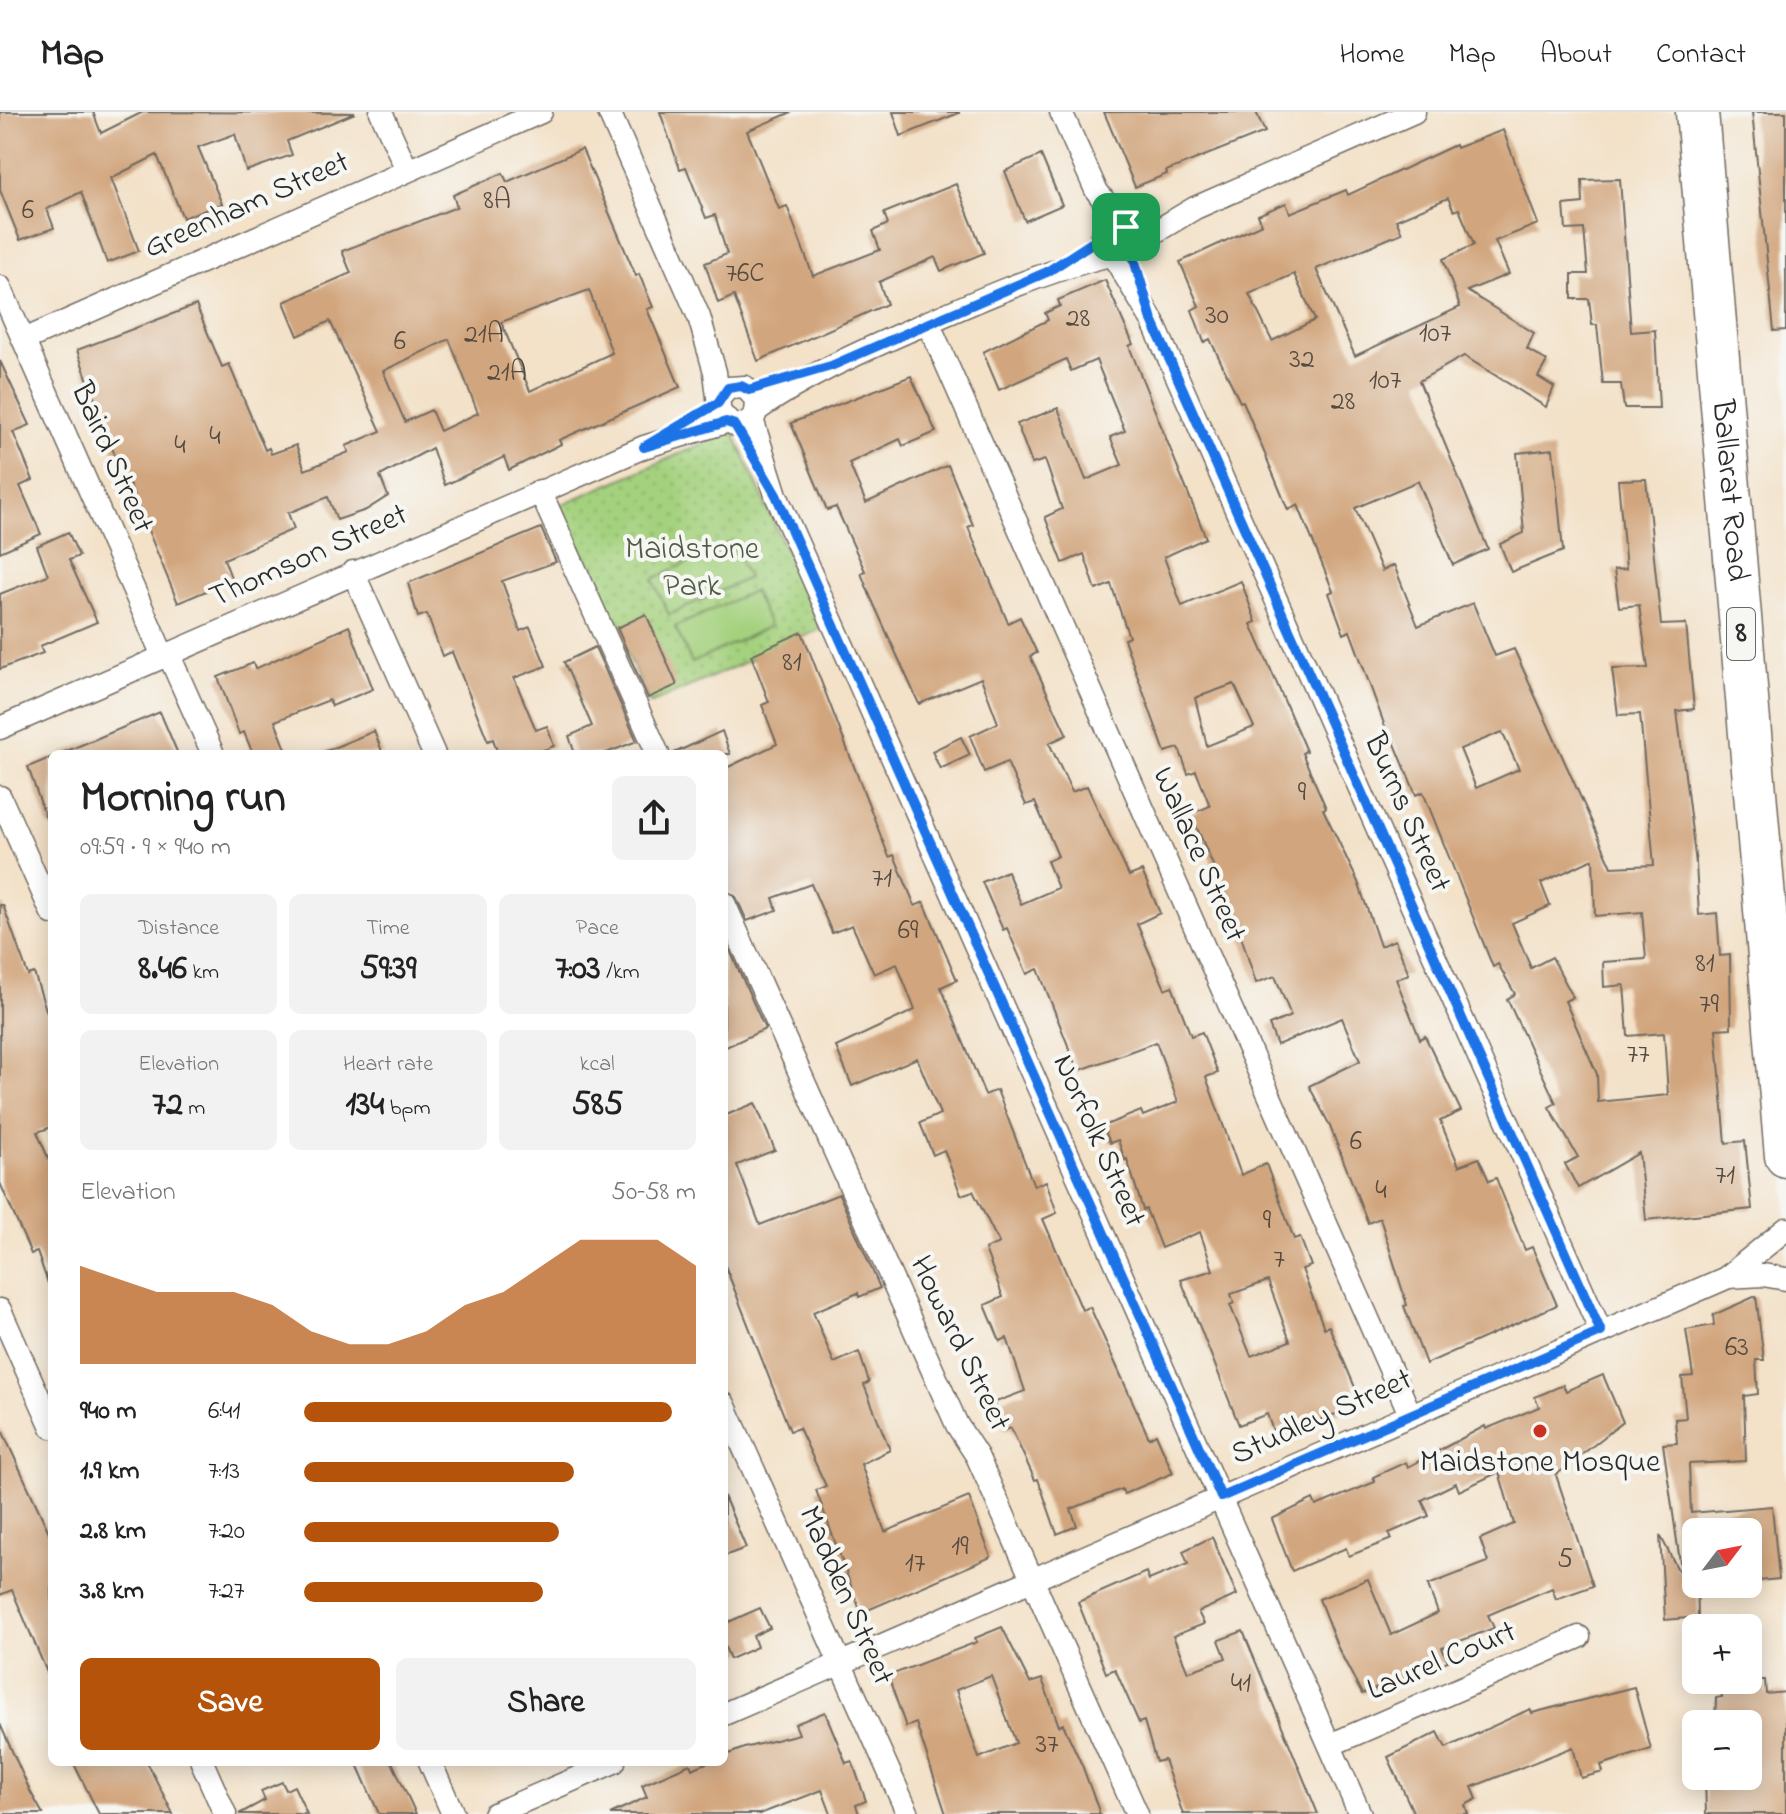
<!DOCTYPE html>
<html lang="en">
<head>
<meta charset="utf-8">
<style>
	:root { --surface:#fff; --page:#f2f2f2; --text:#222; --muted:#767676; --line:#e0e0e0; --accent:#b45309 }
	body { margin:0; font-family:"Indie Flower",sans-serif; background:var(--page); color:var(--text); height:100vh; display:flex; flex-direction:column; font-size:30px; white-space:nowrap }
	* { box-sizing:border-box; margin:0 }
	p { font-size:26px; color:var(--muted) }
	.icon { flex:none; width:44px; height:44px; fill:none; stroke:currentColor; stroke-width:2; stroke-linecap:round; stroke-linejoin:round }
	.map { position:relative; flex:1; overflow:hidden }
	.drawer { position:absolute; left:48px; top:638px; width:680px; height:1016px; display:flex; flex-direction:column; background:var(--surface); border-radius:12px; box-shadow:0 4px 20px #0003 }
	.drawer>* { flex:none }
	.needle { width:52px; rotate:58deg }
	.controls { position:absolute; left:1682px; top:1406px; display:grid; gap:16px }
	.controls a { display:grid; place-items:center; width:80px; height:80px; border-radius:12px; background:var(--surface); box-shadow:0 4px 20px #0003; font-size:40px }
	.pin { position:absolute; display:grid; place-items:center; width:68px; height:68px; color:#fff; margin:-34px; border-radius:16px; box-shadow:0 4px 12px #0006 }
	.round { display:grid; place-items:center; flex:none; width:84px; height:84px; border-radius:12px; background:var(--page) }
	.summary { display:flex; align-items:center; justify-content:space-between; height:136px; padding:0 32px }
	h1 { font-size:44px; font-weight:700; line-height:60px }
	.metrics { display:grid; grid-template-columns:repeat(3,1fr); gap:12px; height:136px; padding:8px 32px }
	.metrics div { display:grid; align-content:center; border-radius:12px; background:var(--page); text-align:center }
	.metrics b { font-size:34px; font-weight:700 }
	.metrics small { font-size:22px; font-weight:400 }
	.metrics p { font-size:22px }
	.chart { height:224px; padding:16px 32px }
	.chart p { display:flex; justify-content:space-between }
	.chart svg { width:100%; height:144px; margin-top:8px; fill:var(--accent); opacity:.7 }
	.action { display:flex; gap:16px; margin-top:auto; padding:16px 32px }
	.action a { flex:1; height:92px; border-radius:12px; background:var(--accent); color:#fff; font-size:32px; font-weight:700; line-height:92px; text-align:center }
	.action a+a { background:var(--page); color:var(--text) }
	ul { padding:0 32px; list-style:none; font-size:26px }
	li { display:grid; grid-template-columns:128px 96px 1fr; align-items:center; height:60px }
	li i { height:20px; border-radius:10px; background:var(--accent) }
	header { display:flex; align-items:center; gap:48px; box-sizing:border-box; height:112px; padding:0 40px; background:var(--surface); border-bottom:2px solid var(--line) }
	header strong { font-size:38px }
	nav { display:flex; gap:44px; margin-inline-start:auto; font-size:28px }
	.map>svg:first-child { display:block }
</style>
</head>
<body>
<header>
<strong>Map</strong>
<nav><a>Home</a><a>Map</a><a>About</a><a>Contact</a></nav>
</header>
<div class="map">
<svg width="1786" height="1702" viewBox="0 0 1786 1702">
	<defs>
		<pattern id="green-dots" width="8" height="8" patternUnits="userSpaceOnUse" patternTransform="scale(2)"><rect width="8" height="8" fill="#a4d17e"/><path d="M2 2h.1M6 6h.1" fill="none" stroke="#8db46d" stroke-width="1.8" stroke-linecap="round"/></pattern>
	</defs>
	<rect width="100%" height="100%" fill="#f6f6f2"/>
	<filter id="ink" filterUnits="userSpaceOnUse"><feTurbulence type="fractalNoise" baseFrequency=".0125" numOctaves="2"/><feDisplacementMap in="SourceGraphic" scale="16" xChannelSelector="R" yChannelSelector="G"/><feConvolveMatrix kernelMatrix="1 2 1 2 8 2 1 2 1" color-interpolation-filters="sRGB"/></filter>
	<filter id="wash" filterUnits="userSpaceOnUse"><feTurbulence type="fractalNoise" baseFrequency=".006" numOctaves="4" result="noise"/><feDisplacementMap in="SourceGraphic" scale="32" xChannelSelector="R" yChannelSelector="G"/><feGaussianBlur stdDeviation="1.8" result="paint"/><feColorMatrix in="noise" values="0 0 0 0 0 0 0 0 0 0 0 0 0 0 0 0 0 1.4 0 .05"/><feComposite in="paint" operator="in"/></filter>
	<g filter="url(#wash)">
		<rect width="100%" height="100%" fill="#f3e1c8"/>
		<polygon fill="url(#green-dots)" stroke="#687e54" stroke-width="2" points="733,319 821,517 650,592 560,393"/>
		<g fill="#a4d17e" stroke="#687e54" stroke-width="2">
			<polygon points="731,430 748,466 669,503 653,467"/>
			<polygon points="753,479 770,514 692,551 675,515"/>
		</g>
		<g id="blocks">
			<g fill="#d1a57d" fill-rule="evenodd">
				<polygon points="0,0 93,0 101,21 143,0 355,1 287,29 292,43 246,59 235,22 198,35 222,92 183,106 157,43 111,66 139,139 107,151 81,80 47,97 54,116 20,128 0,78"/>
				<polygon points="660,0 792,0 747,19 779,97 787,94 813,164 880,138 873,119 888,112 884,101 956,72 984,141 941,159 935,145 879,170 887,192 758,249 734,184 718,191 705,151 727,142 715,103 706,106 686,55 680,57"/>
				<polygon points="893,0 959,0 959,1 901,24"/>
				<polygon points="1104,0 1256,0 1265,20 1166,59 1167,62 1135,75"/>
				<polygon points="1752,0 1786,0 1786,218 1774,219"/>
				<path d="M1503,18L1538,112L1495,129L1509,162L1467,179L1534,221L1527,237L1547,249L1538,265L1554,275L1546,295L1464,244L1419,269L1488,437L1453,453L1418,369L1355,396L1382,459L1394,453L1418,514L1473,491L1495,544L1514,537L1612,755L1654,753L1640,602L1618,603L1612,557L1648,556L1639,493L1619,495L1614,458L1626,457L1618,368L1646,367L1661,513L1686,512L1694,597L1677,599L1696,752L1699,803L1717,801L1720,844L1730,843L1731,916L1716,917L1726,1031L1745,1029L1752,1097L1646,1108L1639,1041L1578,1076L1565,1052L1578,1045L1549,995L1556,991L1507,887L1515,882L1498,852L1493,855L1423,680L1416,683L1393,627L1390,628L1350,519L1344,522L1329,481L1333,479L1298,393L1288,398L1243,289L1240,290L1210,227L1204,230L1192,198L1199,194L1180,150L1262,112L1258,103L1286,91L1290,101L1346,78L1348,83L1455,33L1456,36ZM1448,86L1454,99L1459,97L1474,133L1443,147L1460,195L1355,244L1316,157L1402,121L1396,108ZM1294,162L1315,208L1272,229L1249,182ZM1502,620L1519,657L1476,676L1460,637ZM1593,747L1595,804L1642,800L1646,847L1603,850L1604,875L1624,873L1628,924L1664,921L1668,983L1598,990L1597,962L1565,889L1573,885L1552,845L1531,856L1512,811L1550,794L1541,771Z"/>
				<path d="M582,37L636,164L639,162L653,195L647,197L680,275L559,328L561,332L509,358L504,345L445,373L432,336L380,364L388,384L366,398L337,408L328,385L288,401L294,417L224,447L232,468L178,491L126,365L123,366L77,238L196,193L222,255L229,252L265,338L269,336L271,342L296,333L305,358L349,340L346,334L381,319L330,209L298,224L284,190L351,161L342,139L457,95L453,83L503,61L507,70ZM589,178L612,241L530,279L501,210ZM449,227L478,301L440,319L431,298L405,310L383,259Z"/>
				<polygon points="1041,43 1062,93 1025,109 1005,59"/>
				<polygon points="1620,67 1631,220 1655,218 1659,296 1624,296 1621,272 1603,272 1597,213 1592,213 1589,187 1572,187 1572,162 1588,162 1584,117 1566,118 1564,93 1583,91 1582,68"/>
				<path d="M1105,168L1133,232L1129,234L1206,426L1164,445L1182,494L1241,469L1256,510L1251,512L1306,639L1302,641L1326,696L1323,697L1358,770L1380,834L1395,828L1409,862L1396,867L1420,927L1425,924L1461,999L1440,1009L1459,1054L1479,1046L1489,1069L1496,1066L1525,1138L1532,1135L1557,1193L1426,1252L1404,1194L1407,1193L1380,1106L1368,1111L1329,1012L1309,974L1360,949L1342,906L1277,933L1269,913L1291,904L1275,864L1256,871L1234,802L1191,702L1210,694L1196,659L1188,662L1179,636L1165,640L1124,527L1129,525L1111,472L1096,478L1084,442L1063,451L1045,405L1062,397L1045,348L1032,352L1017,312L1058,296L1086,368L1122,353L1110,325L1125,319L1096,248L1071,259L1066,247L999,278L983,240L1048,208L1045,201L1060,194L1058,188ZM1234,572L1254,615L1207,634L1195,586Z"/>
				<polygon points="0,249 30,313 13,320 33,368 20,374 41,422 0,440"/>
				<path d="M911,264L936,320L903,334L900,327L849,351L866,391L948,353L973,413L968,415L1008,511L1020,505L1037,541L1030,544L1067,623L1049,631L1072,680L1087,674L1129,764L1142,759L1160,801L1137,812L1165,877L1172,874L1191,924L1202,920L1218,961L1206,965L1241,1063L1266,1052L1294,1127L1300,1125L1311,1154L1302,1157L1324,1216L1329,1214L1362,1292L1307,1313L1306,1308L1273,1319L1267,1302L1239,1313L1181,1168L1213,1158L1200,1120L1161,1136L1146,1097L1143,1098L1127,1047L1125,1048L1118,1028L1110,1031L1103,1014L1141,999L1143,1004L1178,990L1156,930L1078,959L1038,857L1027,862L1007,816L1003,818L982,770L1007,759L1021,792L1058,776L1047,749L1058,744L1035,690L1026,693L1007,650L984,660L970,624L998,611L981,566L919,592L871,486L861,461L865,459L836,395L827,398L791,311ZM1268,1169L1290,1229L1251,1244L1230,1193L1234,1191L1231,1182Z"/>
				<polygon points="1553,337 1563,439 1511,460 1500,432 1524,421 1517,341"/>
				<polygon points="541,416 556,450 502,469 520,519 530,515 546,554 514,566 536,618 547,614 554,634 534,642 498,642 493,627 488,629 452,540 442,544 427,502 418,505 408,471"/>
				<polygon points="68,420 79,444 69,448 97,510 40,534 43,541 0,557 0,482 48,463 37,434"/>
				<polygon points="646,502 677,573 648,586 617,516"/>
				<polygon points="349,514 373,577 332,594 329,588 275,609 288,642 253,642 244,620 239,622 218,565 253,551 255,557"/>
				<polygon points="802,520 889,745 894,743 915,794 924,790 957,868 941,875 985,983 997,978 1034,1074 1046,1069 1057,1101 1043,1107 1082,1198 1090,1195 1149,1326 1156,1322 1173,1361 1124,1382 1122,1377 1071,1397 1077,1414 1057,1422 1038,1367 1035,1368 1011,1316 1005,1318 993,1291 1025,1279 1007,1226 1000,1229 985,1193 1003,1185 985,1137 999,1131 973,1079 961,1083 944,1038 933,1043 920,1011 940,1002 917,946 852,974 836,935 915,898 897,852 874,862 852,813 832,821 811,772 773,786 777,798 747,809 736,785 724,777 724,657 777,632 762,593 769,590 751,543"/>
				<polygon points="595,535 637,629 604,642 575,642 569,624 592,614 564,550"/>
				<polygon points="160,600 178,642 62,642 62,641"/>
				<polygon points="374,619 383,642 319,642"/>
				<polygon points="722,619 730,642 672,642"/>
				<polygon points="961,625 970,643 940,657 932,639"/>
				<polygon points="52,645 52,714 49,715 28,655"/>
				<polygon points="0,793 3,793 28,863 34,861 52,916 52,1015 37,1020 52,1055 52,1174 49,1174 37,1140 31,1142 0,1071"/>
				<polygon points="724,825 765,917 724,936"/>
				<polygon points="755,991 775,1038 737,1053 760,1113 839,1082 880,1176 859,1185 858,1181 813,1200 834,1251 859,1240 869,1270 864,1273 890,1338 861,1352 885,1420 969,1385 991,1445 861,1501 816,1378 826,1374 799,1316 790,1319 724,1151 724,1004"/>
				<polygon points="1756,1184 1764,1248 1756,1248 1758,1282 1744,1284 1746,1349 1689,1352 1691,1401 1772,1394 1779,1467 1748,1470 1748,1420 1696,1420 1698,1505 1665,1508 1660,1423 1678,1458 1681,1457 1663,1332 1677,1331 1675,1307 1686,1306 1682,1265 1693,1264 1686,1218 1714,1213 1713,1203"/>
				<polygon points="1603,1263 1623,1310 1556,1363 1593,1474 1556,1487 1552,1476 1488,1503 1494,1516 1442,1536 1448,1549 1362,1582 1338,1536 1319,1487 1368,1467 1391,1523 1438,1501 1428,1473 1488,1450 1480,1427 1514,1412 1499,1360 1459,1379 1456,1371 1422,1388 1429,1404 1389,1421 1392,1427 1349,1444 1346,1436 1292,1459 1272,1407 1313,1387 1316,1394 1375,1370 1373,1365 1406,1350 1408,1355 1485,1314 1486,1317 1539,1295 1535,1285 1563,1273 1566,1279"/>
				<polygon points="0,1314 52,1427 52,1572 12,1478 0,1483"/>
				<polygon points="724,1384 746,1436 724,1444"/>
				<polygon points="1212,1425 1237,1483 1198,1500 1204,1512 1173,1524 1188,1560 1226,1546 1219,1528 1243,1519 1318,1702 1183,1702 1164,1648 1156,1650 1144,1609 1139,1611 1115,1557 1106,1561 1078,1490 1146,1460 1149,1468 1188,1452 1183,1439"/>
				<polygon points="760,1496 770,1516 753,1524 757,1535 730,1547 724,1533 724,1512"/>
				<path d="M1002,1515L1030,1571L1042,1567L1059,1614L1063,1612L1082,1653L1100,1702H946L916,1611L906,1615L888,1564L977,1530L975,1526ZM991,1564L1016,1631L979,1646L956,1578Z"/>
				<polygon points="1721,1568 1765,1568 1766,1582 1786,1580 1786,1702 1706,1702 1705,1664 1748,1664 1748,1612 1715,1612 1716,1586 1722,1585"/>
				<polygon points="1634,1575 1651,1637 1601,1653 1603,1660 1581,1666 1573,1635 1472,1675 1477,1687 1465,1693 1468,1702 1414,1702 1388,1645 1438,1620 1446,1636 1530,1597 1532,1601"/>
				<polygon points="825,1600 846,1651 852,1649 866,1689 856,1693 859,1702 831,1702 822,1678 760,1702 610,1702 647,1685 642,1673 690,1652 692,1657 709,1650 724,1650 724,1644 744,1636 799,1622 795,1612"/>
				<polygon points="0,1612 30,1679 43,1702 0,1702"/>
				<polygon points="73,1650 147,1650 173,1702 99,1702"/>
				<polygon points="356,1650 392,1650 416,1702 379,1702"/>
				<polygon points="282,1670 286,1678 294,1674 307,1702 239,1702 265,1688 261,1679"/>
			</g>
		</g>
	</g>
	<g filter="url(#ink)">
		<use href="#blocks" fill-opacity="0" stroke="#716b62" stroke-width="2"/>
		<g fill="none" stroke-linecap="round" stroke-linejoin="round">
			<g stroke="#716b62" stroke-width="25">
				<g id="street">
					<polyline points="381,0 407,58"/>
					<polyline points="609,0 699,205 715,260 720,302 735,313 747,311 755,303 756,287 745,275 728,276 720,285"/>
					<polyline points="1061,0 1096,78 1122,113"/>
					<circle cx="1117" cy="129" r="16"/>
					<polyline points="1133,133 1195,96 1414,0"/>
					<polyline points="1114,145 1152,208 1601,1220"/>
					<polyline points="0,175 163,544"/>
					<polyline points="928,210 1410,1302"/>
					<polyline points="24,228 541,0"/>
					<path d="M757,298C804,265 856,242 908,219C974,190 1039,161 1109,143"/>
					<polyline points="752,307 776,383 1360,1702"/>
					<polyline points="540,379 658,642"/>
					<polyline points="353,460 434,642"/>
					<polyline points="168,541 213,642"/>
					<polyline points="0,616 644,335 726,310"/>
					<polyline points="0,685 52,801"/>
					<polyline points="724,791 957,1313 977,1344 1137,1702"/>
					<polyline points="1727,1165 1763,1163 1786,1167"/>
					<polyline points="0,1198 52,1315"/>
					<polyline points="724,1292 908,1702"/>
					<polyline points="724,1602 1726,1166 1786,1117"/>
					<polyline points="1330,1633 1579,1525"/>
					<polyline points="202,1650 225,1702"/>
					<polyline points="430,1650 453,1702"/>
					<polyline points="494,1702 614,1650"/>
				</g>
			</g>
			<g stroke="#716b62" stroke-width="45">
				<g id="highway">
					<path id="s1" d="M1697,0L1786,1044"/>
				</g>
			</g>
			<use href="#street" stroke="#fff" stroke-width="22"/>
			<use href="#highway" stroke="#fff" stroke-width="42"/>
		</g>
	</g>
	<g fill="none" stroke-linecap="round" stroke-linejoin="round" filter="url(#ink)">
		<g stroke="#fff" stroke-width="16">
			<polygon id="route" points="1111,113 1122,113 1133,123 1131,137 1152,208 1601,1220 1221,1385 776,383 735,313 726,310 644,335 718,291 728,276 741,274 749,278 831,254 1047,160 1101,125"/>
		</g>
		<use href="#route" stroke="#1a73e8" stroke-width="10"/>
	</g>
	<circle fill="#c8321e" stroke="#f6f6f2" stroke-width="3" cx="1540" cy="1319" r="8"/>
	<g text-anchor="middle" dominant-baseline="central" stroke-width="8" stroke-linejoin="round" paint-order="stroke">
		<g font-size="28" fill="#544a40">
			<text x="497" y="89">8A</text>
			<text x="28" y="99">6</text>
			<text x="745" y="162">76C</text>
			<text x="1217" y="204">30</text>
			<text x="1078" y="207">28</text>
			<text x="1435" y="222">107</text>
			<text x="484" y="223">21A</text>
			<text x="400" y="230">6</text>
			<text x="1302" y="248">32</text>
			<text x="507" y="261">21A</text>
			<text x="1385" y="269">107</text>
			<text x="1343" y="290">28</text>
			<text x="215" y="325">4</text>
			<text x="180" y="334">4</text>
			<text x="792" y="551">81</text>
			<text x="1302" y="681">9</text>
			<text x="882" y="767">71</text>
			<text x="908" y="819">69</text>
			<text x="1705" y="852">81</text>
			<text x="1709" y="893">79</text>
			<text x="1638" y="943">77</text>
			<text x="1356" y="1030">6</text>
			<text x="1725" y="1064">71</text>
			<text x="1381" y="1079">4</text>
			<text x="1267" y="1109">9</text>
			<text x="1279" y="1148">7</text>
			<text x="1737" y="1236">63</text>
			<text x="960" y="1435">19</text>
			<text x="1565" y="1447">5</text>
			<text x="915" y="1452">17</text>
			<text x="1241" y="1572">41</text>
			<text x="1047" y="1633">37</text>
		</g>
		<rect fill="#f6f6f2" stroke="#686867" stroke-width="2" x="1727" y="496" width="28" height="52" rx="6"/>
		<g font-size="30" font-weight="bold" fill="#2b2b2b">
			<text x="1741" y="522">8</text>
		</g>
		<g font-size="32" fill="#2b2b2b" stroke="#f6f6f2">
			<text transform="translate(247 94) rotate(-24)">Greenham Street</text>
			<text transform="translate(111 346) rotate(66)">Baird Street</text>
			<text stroke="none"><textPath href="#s1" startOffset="380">Ballarat Road</textPath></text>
			<text transform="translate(309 445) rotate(-24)">Thomson Street</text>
			<text transform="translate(1406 701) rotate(66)">Burns Street</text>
			<text transform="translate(1198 743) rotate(66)">Wallace Street</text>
			<text transform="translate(1098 1029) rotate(66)">Norfolk Street</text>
			<text transform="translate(959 1232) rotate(64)">Howard Street</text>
			<text transform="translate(1322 1306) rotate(-24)">Studley Street</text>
			<text transform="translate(845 1484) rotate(66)">Madden Street</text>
			<text transform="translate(1442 1550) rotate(-23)">Laurel Court</text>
		</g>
		<g font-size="32" fill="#4f5d44" stroke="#f6f6f2">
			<text x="692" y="438">Maidstone<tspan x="692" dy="37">Park</tspan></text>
		</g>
		<g font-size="32" fill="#2b2b2b" stroke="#f6f6f2">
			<text x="1540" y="1351">Maidstone Mosque</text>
		</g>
	</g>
</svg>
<div class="controls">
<a><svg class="needle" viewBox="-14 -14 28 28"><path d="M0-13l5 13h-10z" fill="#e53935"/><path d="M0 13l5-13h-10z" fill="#767676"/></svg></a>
<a>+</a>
<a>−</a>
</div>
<div class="pin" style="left:1126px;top:115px;background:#1e9e55"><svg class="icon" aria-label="arrive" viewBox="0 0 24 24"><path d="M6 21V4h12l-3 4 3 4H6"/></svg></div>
<section class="drawer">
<div class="summary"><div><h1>Morning run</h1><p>09:59 · 9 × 940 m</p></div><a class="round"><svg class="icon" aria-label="share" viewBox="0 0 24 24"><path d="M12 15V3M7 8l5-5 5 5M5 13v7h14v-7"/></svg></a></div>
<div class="metrics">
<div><p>Distance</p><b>8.46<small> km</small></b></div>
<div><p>Time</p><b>59:39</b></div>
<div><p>Pace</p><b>7:03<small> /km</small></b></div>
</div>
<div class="metrics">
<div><p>Elevation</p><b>72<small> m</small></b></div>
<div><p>Heart rate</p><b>134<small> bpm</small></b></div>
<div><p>kcal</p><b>585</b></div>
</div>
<div class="chart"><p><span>Elevation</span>50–58 m</p>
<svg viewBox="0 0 160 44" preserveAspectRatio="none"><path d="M0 44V14L10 18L20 22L30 22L40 22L50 26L60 34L70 38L80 38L90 34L100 26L110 22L120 14L130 6L140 6L150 6L160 14V44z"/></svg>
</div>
<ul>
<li><b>940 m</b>6:41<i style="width:94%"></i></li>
<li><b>1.9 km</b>7:13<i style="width:69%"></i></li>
<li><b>2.8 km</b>7:20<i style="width:65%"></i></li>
<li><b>3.8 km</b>7:27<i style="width:61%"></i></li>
</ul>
<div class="action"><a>Save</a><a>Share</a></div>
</section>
</div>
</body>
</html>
